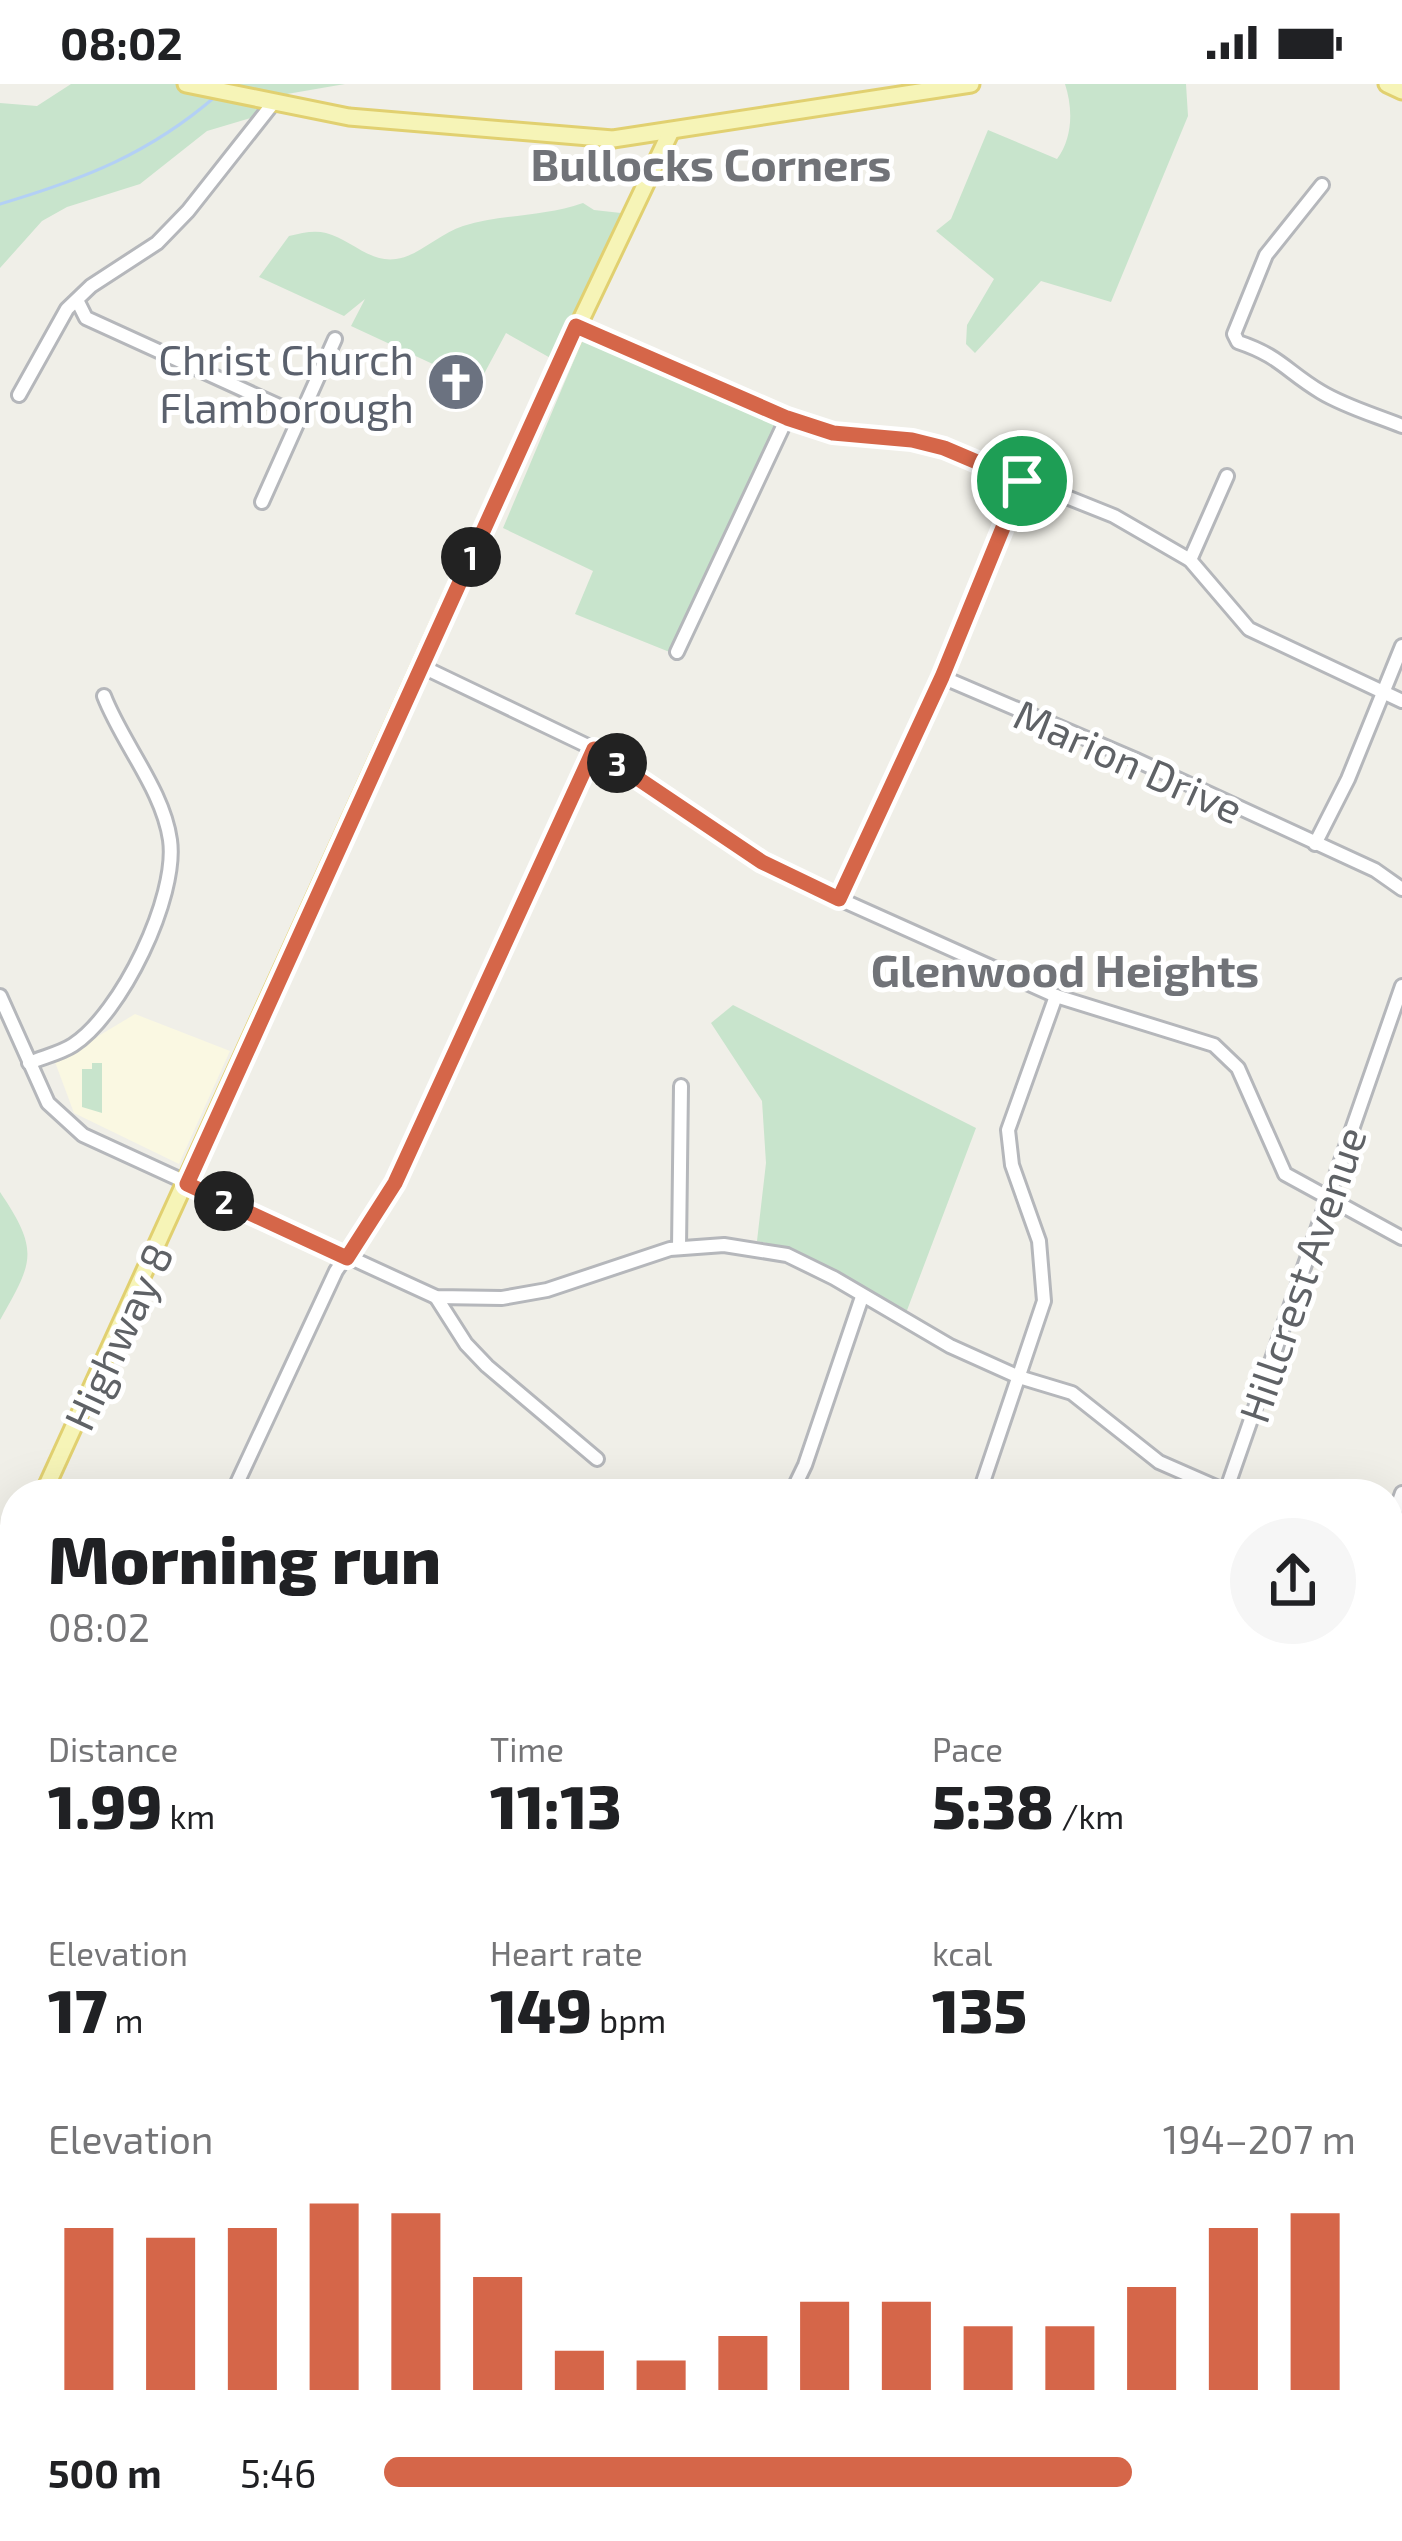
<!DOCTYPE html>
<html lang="en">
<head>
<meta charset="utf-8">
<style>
	:root { --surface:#fff; --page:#f6f6f6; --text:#202124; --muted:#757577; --accent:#d56649 }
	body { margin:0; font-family:"Exo 2",sans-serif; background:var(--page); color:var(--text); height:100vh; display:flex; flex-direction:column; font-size:45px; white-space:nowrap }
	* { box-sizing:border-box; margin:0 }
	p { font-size:39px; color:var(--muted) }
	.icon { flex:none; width:66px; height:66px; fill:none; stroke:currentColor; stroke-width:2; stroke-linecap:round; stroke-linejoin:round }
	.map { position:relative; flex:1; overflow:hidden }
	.side { position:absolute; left:0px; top:1395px; width:1404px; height:1062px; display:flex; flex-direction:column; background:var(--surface); border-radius:48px 48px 0 0; box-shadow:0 12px 48px #0002 }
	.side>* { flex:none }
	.pin { position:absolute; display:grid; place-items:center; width:102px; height:102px; color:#fff; margin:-51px; border:6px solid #fff; border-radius:50%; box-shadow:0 3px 12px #0007 }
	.km { position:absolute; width:60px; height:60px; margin:-30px; border-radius:50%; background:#222; color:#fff; font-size:33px; line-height:60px; text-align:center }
	.round { display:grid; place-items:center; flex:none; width:126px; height:126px; border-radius:63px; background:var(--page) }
	.summary { display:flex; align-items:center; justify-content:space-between; height:204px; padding:0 48px }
	h1 { font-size:66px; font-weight:800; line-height:90px }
	.figures { display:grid; grid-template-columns:repeat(3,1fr); gap:18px; height:204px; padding:12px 48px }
	.figures div { display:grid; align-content:center }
	.figures b { font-size:60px; font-weight:800 }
	.figures small { font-size:33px; font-weight:400 }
	.figures p { font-size:33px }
	.chart { height:336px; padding:24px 48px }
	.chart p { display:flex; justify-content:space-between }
	.chart svg { width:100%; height:216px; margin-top:12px; stroke:var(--accent); stroke-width:6 }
	ul { padding:0 48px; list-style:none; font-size:39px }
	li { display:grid; grid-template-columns:192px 144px 1fr; align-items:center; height:90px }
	li i { height:30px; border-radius:15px; background:var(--accent) }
	.status { display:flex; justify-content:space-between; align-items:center; height:84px; padding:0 60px; background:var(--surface); direction:ltr }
	.status svg { height:33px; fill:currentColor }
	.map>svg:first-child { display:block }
</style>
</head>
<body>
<div class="status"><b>08:02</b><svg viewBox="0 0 49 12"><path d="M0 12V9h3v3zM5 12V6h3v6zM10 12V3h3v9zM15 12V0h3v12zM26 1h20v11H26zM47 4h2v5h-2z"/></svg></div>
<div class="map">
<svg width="1402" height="2457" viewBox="0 0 1402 2457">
	<rect width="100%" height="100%" fill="#f0efe8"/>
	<polygon fill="#faf8e2" points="135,930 230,967 179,1080 74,1029 55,978"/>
	<polygon fill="#dfdeda" points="0,1815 15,1821 15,1906 0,1899"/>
	<g fill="#c8e4cc">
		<polygon points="71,0 345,0 287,10 267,17 254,33 207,47 140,100 67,123 42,137 0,184 0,19 37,22"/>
		<path d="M1065,0H1186L1188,32L1111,218L1041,197L975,269L966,260L967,241L994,195L936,147L951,135L988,46L1057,75C1073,54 1073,24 1065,0Z"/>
		<path d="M583,119L594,126L621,129L554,276L506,249L478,301L351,242L365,215L344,232L259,193L289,152C302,149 314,146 326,149C350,155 370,179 396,175C419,172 440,149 463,142C502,130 543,133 583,119Z"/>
		<polygon points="585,250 781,336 672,569 575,530 593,487 503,444"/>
		<path d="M733,921L976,1044L906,1229C855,1198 816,1168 757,1157L766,1079L762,1017L711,939Z"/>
		<polygon points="92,979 102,979 102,1029 82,1023 82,985 92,985"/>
		<path d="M0,1108C40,1167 33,1178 0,1236Z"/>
		<polygon points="1402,2233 1402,2457 1379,2457 1380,2442 1389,2442 1389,2357"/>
		<polygon points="15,2349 15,2442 476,2442 471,2457 0,2457 0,2359"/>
		<polygon points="824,2442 1200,2442 1238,2457 820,2457"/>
	</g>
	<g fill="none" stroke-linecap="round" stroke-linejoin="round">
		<g stroke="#b3d0f5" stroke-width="3">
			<path d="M0,120C84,95 149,70 216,12"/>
			<polyline points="986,2442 1003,2457"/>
		</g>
		<g stroke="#b5b7bb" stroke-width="18">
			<g id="minor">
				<path d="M1322,101L1266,171L1234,250L1238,258C1280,272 1286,287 1321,308C1346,323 1375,331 1402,342"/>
				<polyline points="77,216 86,234 301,332"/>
				<polyline points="576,242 787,334 833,349 912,356 944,364 1114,432 1190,476 1249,545 1402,617"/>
				<polyline points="19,311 67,225 91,202 157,159 188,127 274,18"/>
				<polyline points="262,418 335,255"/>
				<polyline points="1190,476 1227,392"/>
				<polyline points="677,568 787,334"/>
				<polyline points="423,583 594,665 762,778 806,800 1056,912 1214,961 1238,984 1285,1090 1402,1154"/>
				<polyline points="942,593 1134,675 1375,786 1402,805"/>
				<polyline points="1315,760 1348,695 1402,562"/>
				<polyline points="839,815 942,593 1022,397"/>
				<polyline points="0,912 48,1019 83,1051 436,1213 502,1214 547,1206 670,1165 724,1161 787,1171 834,1194 950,1262 1019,1293 1072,1309 1159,1378 1232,1410"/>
				<path d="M29,979C43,973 61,969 73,961C121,930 178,813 170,756C163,706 122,659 104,612"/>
				<polyline points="679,1164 681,1002"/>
				<polyline points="436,1213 466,1260 487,1282 597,1375"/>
				<polyline points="232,1410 336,1187 395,1099 594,665"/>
				<polyline points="791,1410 805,1381 862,1213"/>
				<polyline points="979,1410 1044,1217 1039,1157 1012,1081 1008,1046 1056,912"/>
				<polyline points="1225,1410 1402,902"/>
				<polyline points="1389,1446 1402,1409"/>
				<polyline points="0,2030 15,1998"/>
				<polyline points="0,2175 15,2182"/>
				<polyline points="688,2457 695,2442"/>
			</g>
		</g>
		<g stroke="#e1d070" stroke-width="21">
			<g id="major">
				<polyline points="186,0 349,33 613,55 971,0"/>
				<polyline points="1387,0 1402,7"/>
				<polyline points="43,1410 517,370 671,47"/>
				<polyline points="0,1509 15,1474"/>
			</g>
		</g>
		<use href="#minor" stroke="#fff" stroke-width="12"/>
		<use href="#major" stroke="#f6f4b7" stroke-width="15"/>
	</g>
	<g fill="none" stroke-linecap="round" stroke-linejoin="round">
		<g stroke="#fff" stroke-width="24">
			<polygon id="route" points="576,242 787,334 833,349 912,356 944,364 1022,397 942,593 839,815 762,778 594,665 395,1099 347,1174 187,1100"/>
		</g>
		<use href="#route" stroke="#d56649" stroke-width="15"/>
	</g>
	<defs>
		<g id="church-disc" transform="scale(3)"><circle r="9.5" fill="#6b7280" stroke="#fff"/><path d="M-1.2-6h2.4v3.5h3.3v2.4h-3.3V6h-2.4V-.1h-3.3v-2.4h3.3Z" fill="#fff"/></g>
	</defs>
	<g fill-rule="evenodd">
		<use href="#church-disc" x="456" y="298"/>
	</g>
	<g text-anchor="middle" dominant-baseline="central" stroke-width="10" stroke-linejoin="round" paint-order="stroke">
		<g font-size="42" fill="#5b616d" stroke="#fff" text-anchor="end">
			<text x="414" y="274">Christ Church<tspan x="414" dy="48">Flamborough</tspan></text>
		</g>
		<g font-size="42" fill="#5f6266" stroke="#fff">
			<text transform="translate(1129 676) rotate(24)">Marion Drive</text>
			<text transform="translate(1301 1190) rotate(-71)">Hillcrest Avenue</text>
			<text transform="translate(117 1252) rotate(-65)">Highway 8</text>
		</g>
		<g font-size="45" font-weight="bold" fill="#717378" stroke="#fff">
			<text x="711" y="79">Bullocks Corners</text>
			<text x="1065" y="885">Glenwood Heights</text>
		</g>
	</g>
</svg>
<div class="pin" style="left:1022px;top:397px;background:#1e9e55"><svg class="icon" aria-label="arrive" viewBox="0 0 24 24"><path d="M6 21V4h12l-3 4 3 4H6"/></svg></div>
<b class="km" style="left:471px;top:473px">1</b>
<b class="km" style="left:224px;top:1117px">2</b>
<b class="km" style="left:617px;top:679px">3</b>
<section class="side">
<div class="summary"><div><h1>Morning run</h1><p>08:02</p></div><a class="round"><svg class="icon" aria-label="share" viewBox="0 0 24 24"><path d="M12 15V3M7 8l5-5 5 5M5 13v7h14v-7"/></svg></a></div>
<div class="figures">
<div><p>Distance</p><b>1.99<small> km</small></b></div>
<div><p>Time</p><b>11:13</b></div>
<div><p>Pace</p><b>5:38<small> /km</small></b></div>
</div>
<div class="figures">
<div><p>Elevation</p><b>17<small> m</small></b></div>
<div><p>Heart rate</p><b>149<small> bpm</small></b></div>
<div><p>kcal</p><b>135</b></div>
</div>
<div class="chart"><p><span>Elevation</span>194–207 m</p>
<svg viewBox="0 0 160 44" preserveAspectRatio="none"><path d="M5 44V11M15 44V13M25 44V11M35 44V6M45 44V8M55 44V21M65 44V36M75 44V38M85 44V33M95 44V26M105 44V26M115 44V31M125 44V31M135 44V23M145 44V11M155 44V8"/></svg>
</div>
<ul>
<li><b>500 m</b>5:46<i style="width:77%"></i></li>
</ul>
</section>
</div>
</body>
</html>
